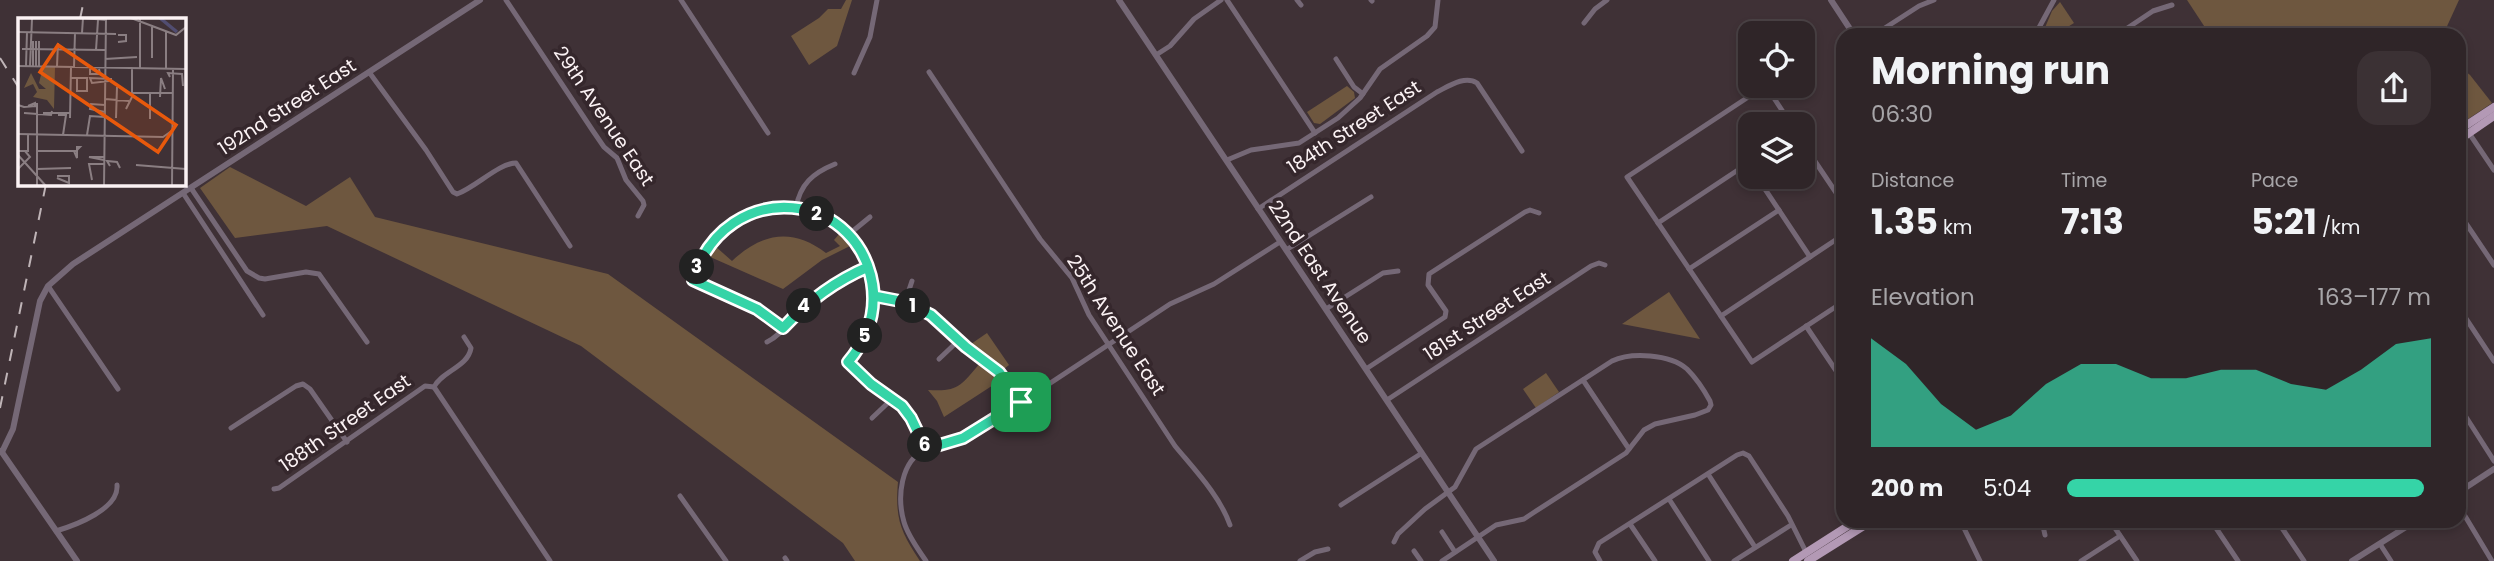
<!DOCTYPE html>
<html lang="en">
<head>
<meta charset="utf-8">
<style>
	:root { --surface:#2f2528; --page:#3b3134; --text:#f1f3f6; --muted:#a7a5a8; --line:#4a4245; --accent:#35d4a7 }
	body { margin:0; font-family:Poppins,sans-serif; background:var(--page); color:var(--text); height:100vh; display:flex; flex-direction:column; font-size:26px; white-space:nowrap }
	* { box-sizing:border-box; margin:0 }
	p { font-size:23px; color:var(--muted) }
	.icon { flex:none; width:38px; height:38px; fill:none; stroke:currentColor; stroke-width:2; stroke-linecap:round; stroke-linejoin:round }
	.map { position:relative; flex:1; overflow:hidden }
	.details { position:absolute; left:1836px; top:28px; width:630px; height:500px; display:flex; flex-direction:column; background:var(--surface); border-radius:21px; box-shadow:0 4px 10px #0003,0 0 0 2px var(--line) }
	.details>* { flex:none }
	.buttons { position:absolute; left:1738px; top:21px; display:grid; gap:14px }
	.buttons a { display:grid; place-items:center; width:77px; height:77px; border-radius:14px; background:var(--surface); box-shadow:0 4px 10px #0003,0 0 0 2px var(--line); font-size:35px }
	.pin { position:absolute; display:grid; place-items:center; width:60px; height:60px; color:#fff; margin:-30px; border-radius:14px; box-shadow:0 4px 10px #0006 }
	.km { position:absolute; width:35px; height:35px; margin:-18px; border-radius:50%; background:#222; color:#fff; font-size:19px; line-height:35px; text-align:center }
	.round { display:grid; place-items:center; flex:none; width:74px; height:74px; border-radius:21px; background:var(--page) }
	.head { display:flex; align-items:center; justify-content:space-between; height:119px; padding:0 35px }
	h1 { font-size:38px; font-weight:700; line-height:52px }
	.metrics { display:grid; grid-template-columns:repeat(3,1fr); gap:10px; height:119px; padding:7px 35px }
	.metrics div { display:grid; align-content:center }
	.metrics b { font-size:35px; font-weight:700 }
	.metrics small { font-size:19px; font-weight:400 }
	.metrics p { font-size:19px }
	.chart { height:196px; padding:14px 35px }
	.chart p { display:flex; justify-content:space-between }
	.chart svg { width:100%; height:126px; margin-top:7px; fill:var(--accent); opacity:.7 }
	ul { padding:0 35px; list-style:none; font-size:23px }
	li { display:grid; grid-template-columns:112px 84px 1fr; align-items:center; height:52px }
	li i { height:18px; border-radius:9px; background:var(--accent) }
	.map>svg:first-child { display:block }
</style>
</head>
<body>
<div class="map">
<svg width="2494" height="561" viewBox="0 0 2494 561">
	<rect width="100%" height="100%" fill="#3f3136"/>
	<g fill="#6e573f">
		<polygon points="846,0 852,0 837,46 809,65 791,36 819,18 828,9 841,9"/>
		<polygon points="2187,0 2459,0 2443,35 2210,35"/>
		<polygon points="2060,2 2074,23 2055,35 2048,35 2044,30 2052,11"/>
		<polygon points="2459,66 2470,75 2492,103 2459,125"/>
		<polygon points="1347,86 1354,92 1355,98 1320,124 1314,123 1307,112"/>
		<path d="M230,167L306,206L350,177L375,217L608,274L898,482C895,518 900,531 920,561H855L843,543L581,346L327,226L235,238L200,188Z"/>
		<path d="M840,233L852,245L822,260L783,289L708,256L715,246L732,261C762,233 792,227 826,253L840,246L834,240Z"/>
		<polygon points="1669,292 1700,339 1622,324"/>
		<polygon points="987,333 1009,365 1004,369 971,344"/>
		<path d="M980,363L1001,380L944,417L937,401L928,390C958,392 961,386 980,363Z"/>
		<polygon points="1546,373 1559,392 1536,408 1523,389"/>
	</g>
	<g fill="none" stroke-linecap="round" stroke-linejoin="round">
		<g stroke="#756876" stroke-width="5">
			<polyline points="506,0 593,131 604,147 617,158 626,180 643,201 644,205 638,216"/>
			<polyline points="681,0 768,133"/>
			<polyline points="1227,0 1315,133"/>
			<polyline points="1297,0 1301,5"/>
			<polyline points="1371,0 1372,1"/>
			<polyline points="1584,23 1595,9 1607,0"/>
			<polyline points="1874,35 1919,6 1934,0"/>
			<polyline points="2035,35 2054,0"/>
			<polyline points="2117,35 2153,11 2172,5"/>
			<polyline points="1156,55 1170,46 1194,19 1221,0"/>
			<polyline points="1336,59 1354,87 1363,94"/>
			<path d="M369,72L426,150L453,192L457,194C476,187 499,163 516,163L570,246"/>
			<path d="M929,72L1040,239L1072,278L1089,315L1175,446C1194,469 1220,496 1230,525"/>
			<polyline points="854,73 870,37 877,0"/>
			<polyline points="1765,86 1627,177 1752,362 1843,302"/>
			<polyline points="1766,86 1791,124"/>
			<polyline points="2469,133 2494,170"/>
			<polyline points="1802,142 1843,203"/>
			<polyline points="1227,160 1251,150 1299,143 1338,118 1360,98 1380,69 1427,36 1435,27 1438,0"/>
			<polyline points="1757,177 1810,257"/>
			<polyline points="191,188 247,271 259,278 265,279 306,272 319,274 367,342"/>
			<polyline points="183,193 263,315"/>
			<path d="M796,208C800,184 813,173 835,164"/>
			<path d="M1258,209L1437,92C1449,86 1465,75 1477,83L1522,151"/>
			<polyline points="2459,213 2494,265"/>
			<polyline points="1658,223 1750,162"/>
			<polyline points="848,235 870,217"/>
			<polyline points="1286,250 1371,197"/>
			<polyline points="1689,269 1779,210"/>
			<polyline points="48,286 118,389"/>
			<polyline points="874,297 905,302 931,315 966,347 999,372 1021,402"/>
			<polyline points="905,302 912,281"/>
			<polyline points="2459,308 2494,361"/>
			<polyline points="1326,309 1383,273 1398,271"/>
			<polyline points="1721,316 1843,235"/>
			<polyline points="1806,326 1843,381"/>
			<path d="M783,328L757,309L693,280C739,126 949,246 848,362L871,384L902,406L911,418L926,449"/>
			<path d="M767,342C782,335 791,318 803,308C822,290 844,277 868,267"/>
			<polyline points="939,359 959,340"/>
			<polyline points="1366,369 1445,317 1446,311 1428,285 1429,274 1525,212 1530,210 1539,213"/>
			<polyline points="1583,380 1629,449"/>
			<polyline points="434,387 550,561"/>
			<path d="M434,387C442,371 468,367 471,348L464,337"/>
			<polyline points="1387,400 1591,266 1599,263 1605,265"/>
			<polyline points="2459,406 2494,461"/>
			<polyline points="872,418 892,399"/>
			<polyline points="231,428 296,386 303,384 310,389 347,442"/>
			<polyline points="1708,474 1755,547"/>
			<polyline points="274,489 279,488 425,386 434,387"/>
			<polyline points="680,496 726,561"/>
			<polyline points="1669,499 1709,561"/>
			<polyline points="1341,505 1422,453"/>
			<polyline points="2459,506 2492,561"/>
			<polyline points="1961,522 1980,561"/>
			<polyline points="2042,522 2045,535"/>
			<polyline points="2111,522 2137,561"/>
			<polyline points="2212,522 2238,561"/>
			<polyline points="2278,522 2304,561"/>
			<polyline points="2341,522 2343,525"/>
			<polyline points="1630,524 1655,561"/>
			<path d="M56,531C76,525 119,509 117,485"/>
			<polyline points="1442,532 1455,552"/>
			<path d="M1394,542L1398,534L1425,509L1455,487L1476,449L1612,361C1631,352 1670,354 1687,369C1696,378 1704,390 1710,401L1711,405L1708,410L1695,415L1655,424L1644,430L1626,453L1533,513L1524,519L1496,525L1442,561"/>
			<polyline points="2380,544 2391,561"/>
			<polyline points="1414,551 1421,561"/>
			<polyline points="785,558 787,561"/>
			<path d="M926,561C918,549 908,536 904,522C897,498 900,461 926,449C942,441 961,439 978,431L1170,304L1214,284L1280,242"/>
			<polyline points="1300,561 1315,552 1328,549"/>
			<polyline points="1600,561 1595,552 1599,543 1737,455 1743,453 1749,456 1788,516 1806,552"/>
			<polyline points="1734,561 1791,525"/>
			<polyline points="2081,561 2120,536"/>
		</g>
		<g stroke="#756876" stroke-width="6">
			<polyline points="1119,0 1494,561"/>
			<polyline points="1831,0 1854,35"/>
			<polyline points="1,451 77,561"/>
			<polyline points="2,452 13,429 40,301 48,286 73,264 480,0"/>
			<polyline points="2459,492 2494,469"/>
			<polyline points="2352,561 2414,522"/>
		</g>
		<g stroke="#b399b5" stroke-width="8">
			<polyline points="2459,130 2494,107"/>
			<polyline points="2459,140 2494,116"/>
			<polyline points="1793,561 1854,522"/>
			<polyline points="1808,561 1870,522"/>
		</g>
		<g stroke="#bfb4b7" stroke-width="2" stroke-dasharray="12 12" stroke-linecap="butt">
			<polyline points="80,19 84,0"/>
			<polyline points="0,58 19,88"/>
			<polyline points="0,408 46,184"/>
		</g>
	</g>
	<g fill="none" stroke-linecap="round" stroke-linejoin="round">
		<g stroke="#fff" stroke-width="14">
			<path id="route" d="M1021,402L999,372L966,347L931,315L905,302L874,296C866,187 725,175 693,280L757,309L783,328C808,301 835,281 868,267C879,302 872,334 848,362L871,384L902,406L911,418L926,449L963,438L1021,402"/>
		</g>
		<use href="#route" stroke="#35d4a7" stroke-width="9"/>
	</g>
	<g text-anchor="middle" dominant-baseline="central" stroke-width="7" stroke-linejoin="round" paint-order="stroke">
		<g font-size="19" fill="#fbf2f4" stroke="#35272c">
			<text transform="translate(287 107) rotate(-33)">192nd Street East</text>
			<text transform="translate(604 116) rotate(56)">29th Avenue East</text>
			<text transform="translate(1354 127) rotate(-33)">184th Street East</text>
			<text transform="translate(1320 272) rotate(56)">22nd East Avenue</text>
			<text transform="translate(1487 316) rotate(-33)">181st Street East</text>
			<text transform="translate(1116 325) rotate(57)">25th Avenue East</text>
			<text transform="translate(345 423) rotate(-35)">188th Street East</text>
		</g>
	</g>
	<g transform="translate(18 18)">
		<rect width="168" height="168" fill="#3f3136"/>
		<path d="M25,49H37L36,91L29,82L15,79L19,74L15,66L6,70L13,55L21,71H28L21,65Z" fill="#6e573f"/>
		<path fill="none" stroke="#514d71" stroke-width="3.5" d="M142,0L159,14"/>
		<path fill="none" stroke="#8a7e82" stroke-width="2" d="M113,0L158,17L168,9M0,14L98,16M64,15L65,0L88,2M100,24L108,23V17H100M4,31L87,32M78,32L80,2M134,40V7M87,41L119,39M0,48L168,51M8,48L9,14M12,48L14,1M15,48V23M18,48V23M21,48V23M39,48L40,25M56,49L57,15M72,49V56H82L81,51M122,50V1M148,51V14M152,59L150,55L164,56L165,68M53,60H69V73H59V60M91,63L74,65L72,60L94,61M114,75H155M142,79L143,60L147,71M87,81L111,83M0,87L6,89L17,88V85L10,88M108,91L114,79V50M87,94L72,91L73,86L87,87M6,95L33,97L34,93M25,95H53M40,97H48L45,117M52,100L53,49M98,100L99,69M132,101V75M0,116L145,119L155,112M69,117L72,98L87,99M0,133H10V116M19,133H59M56,133L59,140V129H62L59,132M0,137L28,168M86,142L71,139H87M118,147L168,151M92,148L89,143L99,144L102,150M0,151L12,139L7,133M19,151L53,150M39,160L51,165V158H39M74,162L71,146H86M19,168V85M86,168L88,0M154,168L155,51"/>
		<path fill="#e8590c" fill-opacity="0.15" stroke="#e8590c" stroke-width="3.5" d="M40,27L158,107L140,134L22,54Z"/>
		<rect width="168" height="168" fill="none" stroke="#fbf2f4" stroke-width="3.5"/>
	</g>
</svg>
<div class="buttons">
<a><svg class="icon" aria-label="locate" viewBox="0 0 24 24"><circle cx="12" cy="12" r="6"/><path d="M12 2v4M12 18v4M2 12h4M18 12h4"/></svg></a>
<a><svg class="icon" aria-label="layers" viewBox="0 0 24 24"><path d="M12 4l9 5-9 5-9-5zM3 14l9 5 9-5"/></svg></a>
</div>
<div class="pin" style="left:1021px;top:402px;background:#1e9e55"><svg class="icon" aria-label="arrive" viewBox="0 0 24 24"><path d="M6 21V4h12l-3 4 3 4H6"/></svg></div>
<b class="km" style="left:913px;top:306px">1</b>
<b class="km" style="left:817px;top:214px">2</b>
<b class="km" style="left:697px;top:267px">3</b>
<b class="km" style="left:804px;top:306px">4</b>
<b class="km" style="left:865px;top:336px">5</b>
<b class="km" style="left:925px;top:445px">6</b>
<section class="details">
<div class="head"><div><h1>Morning run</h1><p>06:30</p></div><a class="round"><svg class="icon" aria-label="share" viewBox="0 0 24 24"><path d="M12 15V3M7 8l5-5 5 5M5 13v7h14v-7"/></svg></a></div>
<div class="metrics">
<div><p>Distance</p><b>1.35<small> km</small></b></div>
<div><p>Time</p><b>7:13</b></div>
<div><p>Pace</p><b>5:21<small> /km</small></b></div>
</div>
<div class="chart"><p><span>Elevation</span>163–177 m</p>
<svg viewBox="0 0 160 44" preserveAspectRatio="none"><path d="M0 44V6L10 15L20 29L30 38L40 33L50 22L60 15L70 15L80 20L90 20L100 17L110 17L120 22L130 24L140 17L150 8L160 6V44z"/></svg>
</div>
<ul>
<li><b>200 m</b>5:04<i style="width:98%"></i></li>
</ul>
</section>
</div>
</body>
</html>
